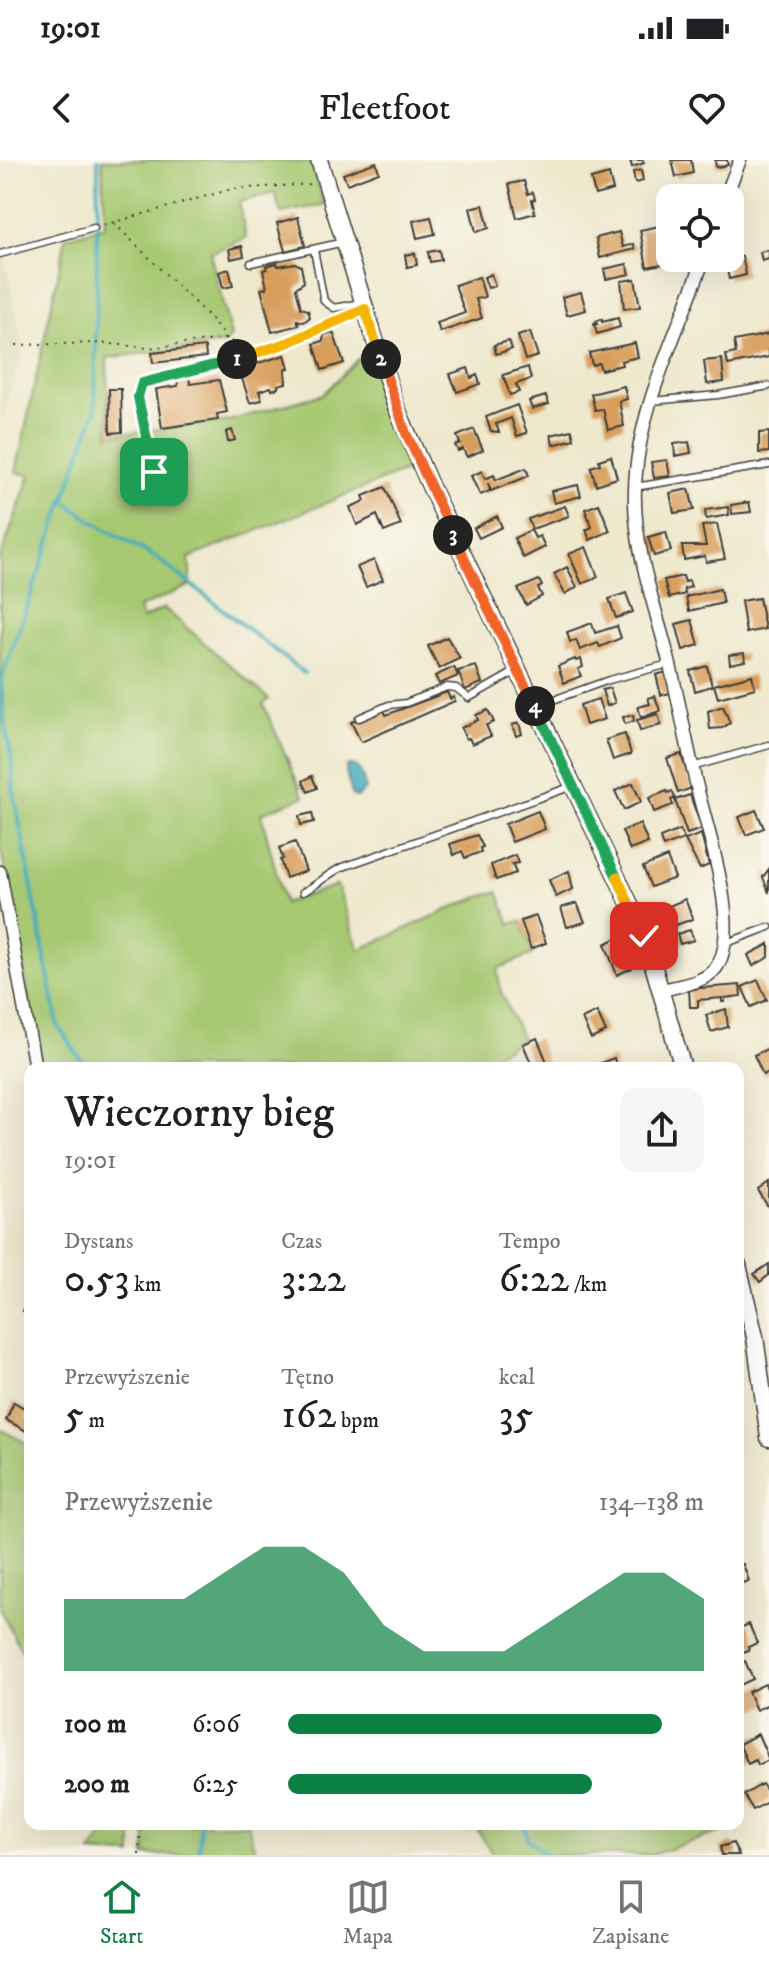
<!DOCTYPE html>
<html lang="pl">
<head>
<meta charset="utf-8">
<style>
	:root { --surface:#fff; --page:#f6f6f6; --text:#202124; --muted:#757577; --line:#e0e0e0; --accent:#0b8043 }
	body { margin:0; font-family:"IM FELL DW Pica",serif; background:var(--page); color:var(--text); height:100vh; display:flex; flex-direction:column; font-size:30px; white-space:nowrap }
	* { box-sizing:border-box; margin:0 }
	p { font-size:26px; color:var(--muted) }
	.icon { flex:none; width:44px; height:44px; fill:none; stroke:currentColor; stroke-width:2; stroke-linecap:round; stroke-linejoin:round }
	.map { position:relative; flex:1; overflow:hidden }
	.panel { position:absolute; left:24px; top:902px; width:720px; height:768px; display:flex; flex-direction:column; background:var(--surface); border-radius:16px; box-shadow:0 8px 32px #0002 }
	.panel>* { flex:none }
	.controls { position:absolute; left:656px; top:24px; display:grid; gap:16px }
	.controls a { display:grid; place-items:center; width:88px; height:88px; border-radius:16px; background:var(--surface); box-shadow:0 8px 32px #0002; font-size:40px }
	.pin { position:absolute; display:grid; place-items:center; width:68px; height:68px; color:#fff; margin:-34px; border-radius:16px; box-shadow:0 4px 12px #0006 }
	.km { position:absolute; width:40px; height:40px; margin:-20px; border-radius:50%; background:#222; color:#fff; font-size:22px; line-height:40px; text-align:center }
	.round { display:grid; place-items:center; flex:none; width:84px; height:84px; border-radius:16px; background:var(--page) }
	.head { display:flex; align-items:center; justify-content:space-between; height:136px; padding:0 40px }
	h1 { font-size:44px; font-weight:600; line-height:60px }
	.metrics { display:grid; grid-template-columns:repeat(3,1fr); gap:12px; height:136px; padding:8px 40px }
	.metrics div { display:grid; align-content:center }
	.metrics b { font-size:40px; font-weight:600 }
	.metrics small { font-size:22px; font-weight:400 }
	.metrics p { font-size:22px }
	.chart { height:224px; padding:16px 40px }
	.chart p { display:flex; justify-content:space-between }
	.chart svg { width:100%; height:144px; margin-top:8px; fill:var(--accent); opacity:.7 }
	ul { padding:0 40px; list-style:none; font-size:26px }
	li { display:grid; grid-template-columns:128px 96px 1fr; align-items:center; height:60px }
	li i { height:20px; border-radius:10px; background:var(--accent) }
	.status { display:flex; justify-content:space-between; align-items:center; height:56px; padding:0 40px; background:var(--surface); direction:ltr }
	.status svg { height:22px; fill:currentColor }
	header { display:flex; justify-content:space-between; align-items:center; height:104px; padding:0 40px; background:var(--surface); font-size:36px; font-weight:600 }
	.tab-bar { display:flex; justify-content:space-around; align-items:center; height:112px; border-top:2px solid var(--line); background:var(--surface); font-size:22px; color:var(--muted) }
	.tab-bar a { display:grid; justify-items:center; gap:4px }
	.tab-bar .on { color:var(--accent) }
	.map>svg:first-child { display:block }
</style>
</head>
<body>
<div class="status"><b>19:01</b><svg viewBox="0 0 49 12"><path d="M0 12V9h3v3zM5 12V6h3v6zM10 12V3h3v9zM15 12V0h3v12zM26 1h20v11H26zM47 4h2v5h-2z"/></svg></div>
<header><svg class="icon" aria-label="back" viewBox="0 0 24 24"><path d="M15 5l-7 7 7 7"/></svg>Fleetfoot<svg class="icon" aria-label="heart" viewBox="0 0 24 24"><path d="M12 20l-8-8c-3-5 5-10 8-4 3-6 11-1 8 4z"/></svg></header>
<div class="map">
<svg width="769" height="1695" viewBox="0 0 769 1695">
	<rect width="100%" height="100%" fill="#fbf7ec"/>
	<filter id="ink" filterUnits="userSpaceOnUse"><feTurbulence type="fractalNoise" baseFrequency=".0125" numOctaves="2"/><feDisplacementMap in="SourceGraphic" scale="16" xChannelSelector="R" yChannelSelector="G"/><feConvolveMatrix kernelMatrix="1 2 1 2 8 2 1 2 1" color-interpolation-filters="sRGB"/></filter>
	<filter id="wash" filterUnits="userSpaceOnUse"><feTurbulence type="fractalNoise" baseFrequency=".006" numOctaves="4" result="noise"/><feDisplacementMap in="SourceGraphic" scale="32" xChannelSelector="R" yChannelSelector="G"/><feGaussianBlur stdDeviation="1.8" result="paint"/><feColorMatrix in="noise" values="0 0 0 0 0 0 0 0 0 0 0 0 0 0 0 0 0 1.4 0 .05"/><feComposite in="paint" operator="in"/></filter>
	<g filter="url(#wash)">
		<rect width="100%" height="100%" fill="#eee8cd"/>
		<polygon fill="#dfddbb" points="5,96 23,188 0,267 0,98"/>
		<g fill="#a6c871" stroke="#617246" stroke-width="2">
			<polygon points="102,0 266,0 312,3 324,45 281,53 275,33 239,42 246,78 210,93 231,176 226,183 107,198 109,275 229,261 323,234 368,189 391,262 413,308 189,398 191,425 139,448 143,459 164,448 269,539 263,544 304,637 261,653 284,743 337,725 359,790 463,743 498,731 510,764 521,761 533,794 497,809 501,832 522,879 496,894 500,908 42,908 0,685 0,399 30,315 16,312 66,77 105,66"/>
			<polygon points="0,1269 30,1285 30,1506 0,1450"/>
			<polygon points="112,1664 132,1664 132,1695 91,1693"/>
			<polygon points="147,1664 248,1664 256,1695 145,1695"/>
			<polygon points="474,1664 728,1664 733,1668 651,1695 493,1695"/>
		</g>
		<path fill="#3cabba" stroke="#2c646b" stroke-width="2" d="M353,605C362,610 364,619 365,629L358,637L352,636C351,626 345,616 346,606Z"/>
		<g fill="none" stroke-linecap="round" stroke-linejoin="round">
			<g stroke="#3cabba" stroke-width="4">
				<polyline points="63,340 95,363 157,398 304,513"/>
				<polyline points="87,908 58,866 13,628 13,607 5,565 1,520 95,252 98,0"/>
				<polyline points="524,1664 528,1679 546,1695"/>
				<polyline points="199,1695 200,1664"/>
			</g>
		</g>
		<g id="blocks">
			<g fill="#d89e5b">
				<polygon points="630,0 643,0 644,3 632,7"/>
				<polygon points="672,0 691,0 693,13 676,17"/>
				<polygon points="715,0 727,0 728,5 716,7"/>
				<polygon points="376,2 379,12 347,24 343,14"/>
				<polygon points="641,10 643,21 635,23 633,12"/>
				<polygon points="609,14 613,30 595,35 591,19"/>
				<polygon points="524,21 528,34 533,32 535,39 532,40 535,53 517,58 509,24"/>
				<polygon points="483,45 489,68 476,72 470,48"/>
				<polygon points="298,57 305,86 285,91 277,63"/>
				<polygon points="431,57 435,74 417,78 413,61"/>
				<polygon points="660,66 667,103 647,107 640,70"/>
				<polygon points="619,72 623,87 634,84 635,89 600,98 596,78"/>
				<polygon points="242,86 244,96 231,99 229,89"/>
				<polygon points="439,90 441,100 430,102 428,92"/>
				<polygon points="769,90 769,99 762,101 760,92"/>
				<polygon points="415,93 417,105 407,107 405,95"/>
				<polygon points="742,96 746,115 729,119 725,100"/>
				<polygon points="277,103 278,106 295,103 301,106 304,122 296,128 301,148 308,150 310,157 304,162 297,160 299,165 272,172 261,129 267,128 263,110 267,109 266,106"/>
				<polygon points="627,104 630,114 606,119 604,109"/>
				<polygon points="229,109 233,126 223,128 219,112"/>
				<polygon points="491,114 495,126 488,128 484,117"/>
				<polygon points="479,117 485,137 476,139 482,158 440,172 437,163 465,153 455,125"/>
				<polygon points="635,119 640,147 624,149 621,121"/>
				<polygon points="581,132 586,150 567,155 562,137"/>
				<polygon points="618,158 620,167 597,174 594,164 597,164 596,161 602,159 602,162"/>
				<polygon points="333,172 344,203 322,210 314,184 323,181 324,175"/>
				<polygon points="530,172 538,196 525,200 518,176"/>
				<polygon points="769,174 769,197 728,205 726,195 736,193 734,181"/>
				<polygon points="509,181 512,189 496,194 494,185"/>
				<polygon points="635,183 638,197 621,201 622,205 601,210 599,203 592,205 589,193"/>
				<polygon points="205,187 206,197 153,203 152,193"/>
				<polygon points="285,195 289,208 285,209 286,223 278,225 278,228 272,230 271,227 259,231 262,240 250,243 239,209"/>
				<polygon points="722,199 724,222 707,224 704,201"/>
				<polygon points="528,207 531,219 516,224 519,232 510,235 503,215"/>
				<polygon points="468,208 471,218 477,215 480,224 457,232 450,214"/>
				<polygon points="189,218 190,224 219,220 227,252 217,254 218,260 162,268 156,229 178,226 177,219"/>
				<polygon points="624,226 627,239 619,241 624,266 608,270 603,249 595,250 591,234"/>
				<polygon points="109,229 121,229 122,272 110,273"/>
				<polygon points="546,236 549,244 532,249 529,241"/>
				<polygon points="517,245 527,273 517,276 511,258 496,264 499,272 491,271 486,257"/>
				<polygon points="474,269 483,290 467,297 463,289 458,291 455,285 460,283 457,276"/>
				<polygon points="232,270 235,280 228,282 226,272"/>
				<polygon points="572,270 574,279 553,285 551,275"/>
				<polygon points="769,272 769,292 759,293 759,273"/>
				<polygon points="689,282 691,293 675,296 674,284"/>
				<polygon points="611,296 617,318 596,325 591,307 600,304 599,300"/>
				<polygon points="667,300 670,316 654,318 651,302"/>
				<polygon points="526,308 529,316 491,331 488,323 490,331 480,335 471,316 482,311 485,319 494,315 496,320"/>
				<polygon points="578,325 581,336 554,343 551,331"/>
				<polygon points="385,327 401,365 384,372 377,355 357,365 350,347 365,341 363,336"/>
				<polygon points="689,329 694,350 674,353 670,333"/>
				<polygon points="749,342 751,352 732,354 731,345"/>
				<polygon points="599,344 610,371 590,380 586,370 592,367 585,349"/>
				<polygon points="565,346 569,356 532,369 528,359"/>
				<polygon points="728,347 729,355 706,359 705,350"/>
				<polygon points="497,356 502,367 479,378 474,368"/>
				<polygon points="717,364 725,399 706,402 705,396 684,400 682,386 706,386 702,366"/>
				<polygon points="531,370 535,378 540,376 545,387 523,398 514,378"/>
				<polygon points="666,372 671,391 654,396 648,377"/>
				<polygon points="586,387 598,417 582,424 569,394"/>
				<polygon points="374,400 383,420 366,427 357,407"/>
				<polygon points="567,407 577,427 565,434 554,414"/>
				<polygon points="683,416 685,422 689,421 691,427 684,429 685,434 669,438 664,420"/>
				<polygon points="539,420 542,426 538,428 542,436 526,445 518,429"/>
				<polygon points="720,429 723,443 689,451 686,437"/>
				<polygon points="626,433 633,452 616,458 609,439"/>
				<polygon points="759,438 765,469 746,473 741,441"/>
				<polygon points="692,460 699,485 683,490 676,464"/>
				<polygon points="592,463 595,473 617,466 621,478 600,487 598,483 580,490 576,480 570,482 567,472"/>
				<polygon points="447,477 460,498 439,509 428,486"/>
				<polygon points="744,493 745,501 730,504 729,495"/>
				<polygon points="575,499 576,501 581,499 583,507 578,509 581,516 564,523 558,506"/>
				<polygon points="476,506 482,523 465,530 458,511"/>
				<polygon points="707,506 712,526 695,531 690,511"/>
				<polygon points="454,507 458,516 439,524 435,516"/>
				<polygon points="667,512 671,533 661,535 656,515"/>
				<polygon points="752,515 755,528 718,538 714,525"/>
				<polygon points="610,528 615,543 607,546 602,530"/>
				<polygon points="447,532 450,539 454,537 455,541 361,582 351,562 383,548 386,555"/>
				<polygon points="655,536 660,551 641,557 638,547 650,544 648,538"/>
				<polygon points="598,539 605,559 586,565 580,545"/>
				<polygon points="723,546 730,563 722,568 710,569 708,551"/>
				<polygon points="488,550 494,562 486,565 491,576 472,584 469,578 466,579 461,568 478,560 476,555"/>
				<polygon points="658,554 661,565 640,571 637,560"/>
				<polygon points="633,555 634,561 625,564 623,557"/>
				<polygon points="519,563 522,574 516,576 512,565"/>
				<polygon points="625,574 631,594 613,600 606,580"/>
				<polygon points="681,594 692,628 678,633 667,598"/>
				<polygon points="312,616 317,628 308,632 303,621"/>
				<polygon points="633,623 641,642 624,650 615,631"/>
				<polygon points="667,631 668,633 672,631 675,638 671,640 673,645 654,652 649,638"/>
				<polygon points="690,635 702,669 687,674 675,640"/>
				<polygon points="756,650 764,668 746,675 739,657"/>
				<polygon points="538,651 545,669 512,682 505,664"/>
				<polygon points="312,653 314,662 301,665 299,656"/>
				<polygon points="640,664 648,683 630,690 622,671"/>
				<polygon points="680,670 684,679 663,687 660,678"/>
				<polygon points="701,674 709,705 700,709 685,680"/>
				<polygon points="477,675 483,687 480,688 481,692 465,698 462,691 454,695 450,684"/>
				<polygon points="295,682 306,711 286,718 280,700 283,699 279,688"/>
				<polygon points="515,695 518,703 512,704 516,713 496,720 491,705"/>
				<polygon points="667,697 675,718 651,727 643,707"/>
				<polygon points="769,709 769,733 763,717"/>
				<polygon points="569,711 573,729 556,737 549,720"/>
				<polygon points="685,739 693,759 676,765 669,746"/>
				<polygon points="577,743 585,762 567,767 561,748"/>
				<polygon points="536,756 546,783 531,789 521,761"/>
				<polygon points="690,770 694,780 680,784 677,774"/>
				<polygon points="623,775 627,784 623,786 632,808 617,815 605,784"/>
				<polygon points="769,784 769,797 753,806 748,795"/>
				<polygon points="758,820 767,840 751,847 742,827"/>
				<polygon points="740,825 741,836 725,838 725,842 722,842 722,838 698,840 698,847 690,847 689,829"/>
				<polygon points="726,849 728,867 711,872 706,855"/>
				<polygon points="597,852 606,872 591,879 582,859"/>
				<polygon points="537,878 549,907 557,903 559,908 533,908 523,884"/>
				<polygon points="769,888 769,912 763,915 754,895"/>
				<polygon points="614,898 617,908 596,908 595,905"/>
				<polygon points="769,1023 769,1048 758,1031"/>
				<polygon points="769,1104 769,1115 760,1122 754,1114"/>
				<polygon points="30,1130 30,1153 23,1151"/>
				<polygon points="14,1242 29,1251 27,1258 30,1259 30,1273 6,1260"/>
				<polygon points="743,1404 749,1421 738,1424 738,1405"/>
				<polygon points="749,1464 757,1483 748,1487 749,1491 740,1494 738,1489 740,1479 738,1474 742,1473 740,1468"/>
				<polygon points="745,1501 753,1519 738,1526 738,1504"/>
				<polygon points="765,1524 769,1532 769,1544 756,1550 748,1532"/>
				<polygon points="758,1574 769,1600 758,1605 756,1600 748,1604 739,1584"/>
				<polygon points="762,1624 769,1634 769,1641 753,1650 744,1635"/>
				<polygon points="733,1683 739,1695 722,1695 720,1687"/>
			</g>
		</g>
	</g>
	<g filter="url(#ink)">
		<use href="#blocks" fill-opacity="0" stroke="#3c3b37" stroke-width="2"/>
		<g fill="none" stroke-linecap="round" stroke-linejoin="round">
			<g stroke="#3c3b37" stroke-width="9">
				<g id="service">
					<polyline points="314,90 324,141 334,148 362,143"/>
					<polyline points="0,94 94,68"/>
					<polyline points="251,103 344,82"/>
					<polyline points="651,241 718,235 769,226"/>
					<polyline points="154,312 138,237 142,223 224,203 287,183 365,149"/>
					<polyline points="635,327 769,305"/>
					<polyline points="536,546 609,520 669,504"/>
					<polyline points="359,558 389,545 406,543 447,527 456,528 469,538 518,510"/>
					<polyline points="692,607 769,585"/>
					<path d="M303,732C318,725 328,713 343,707L570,627"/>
					<polyline points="724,784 769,767"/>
				</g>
			</g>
			<g stroke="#3c3b37" stroke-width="15">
				<g id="minor">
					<polyline points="725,38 740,0"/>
					<polyline points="0,712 35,908"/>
					<path d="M661,830C678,826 705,823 716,808C742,771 708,673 698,631C687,588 680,544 669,501C655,445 633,388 635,329C637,248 678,173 704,98"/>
				</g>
			</g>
			<g stroke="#3c3b37" stroke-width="19">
				<g id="tertiary">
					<polyline points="319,0 395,244 431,328 635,755 649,791 683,908"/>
					<polyline points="738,1105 755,1177 769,1278"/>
				</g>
			</g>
			<g stroke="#3c3b37" stroke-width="2" stroke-dasharray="2 6" stroke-linecap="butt">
				<polyline points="114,63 209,157 227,179"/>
				<polyline points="104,65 232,29 312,24"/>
				<polyline points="16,185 104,183 148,188 224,179 244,186"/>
				<polyline points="139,1695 140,1664"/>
			</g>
			<use href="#service" stroke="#fff" stroke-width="6"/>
			<use href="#minor" stroke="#fff" stroke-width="12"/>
			<use href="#tertiary" stroke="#fff" stroke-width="16"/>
		</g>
	</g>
	<g fill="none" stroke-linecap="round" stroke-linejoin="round" filter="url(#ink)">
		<g stroke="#fff" stroke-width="16">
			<polyline id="split-1" points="154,312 138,237 142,223 237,199"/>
		</g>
		<g stroke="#fff" stroke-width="16">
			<polyline id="split-2" points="237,199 287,183 365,149 381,199"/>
		</g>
		<g stroke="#fff" stroke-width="16">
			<polyline id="split-3" points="381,199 406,273 453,375"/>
		</g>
		<g stroke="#fff" stroke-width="16">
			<polyline id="split-4" points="453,375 535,546"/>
		</g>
		<g stroke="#fff" stroke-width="16">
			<polyline id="split-5" points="535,546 617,717"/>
		</g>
		<g stroke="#fff" stroke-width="16">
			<polyline id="split-6" points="617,717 644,776"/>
		</g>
		<use href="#split-1" stroke="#22a559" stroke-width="10"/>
		<use href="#split-2" stroke="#f5b400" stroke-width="10"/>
		<use href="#split-3" stroke="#f0652b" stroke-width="10"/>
		<use href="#split-4" stroke="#f0652b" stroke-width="10"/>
		<use href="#split-5" stroke="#22a559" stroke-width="10"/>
		<use href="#split-6" stroke="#f5b400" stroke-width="10"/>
	</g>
</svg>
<div class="controls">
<a><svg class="icon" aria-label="locate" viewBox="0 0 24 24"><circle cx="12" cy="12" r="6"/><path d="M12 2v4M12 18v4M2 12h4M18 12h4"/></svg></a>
</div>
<div class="pin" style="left:154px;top:312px;background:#1e9e55"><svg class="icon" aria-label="arrive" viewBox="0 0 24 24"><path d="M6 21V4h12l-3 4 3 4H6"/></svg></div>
<div class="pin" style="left:644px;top:776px;background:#d93025"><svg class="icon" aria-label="check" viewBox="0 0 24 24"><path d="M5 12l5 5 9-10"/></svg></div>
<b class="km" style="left:237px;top:199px">1</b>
<b class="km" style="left:381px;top:199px">2</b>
<b class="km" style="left:453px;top:375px">3</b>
<b class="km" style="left:535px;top:546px">4</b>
<section class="panel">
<div class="head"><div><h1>Wieczorny bieg</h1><p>19:01</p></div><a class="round"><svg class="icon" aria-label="share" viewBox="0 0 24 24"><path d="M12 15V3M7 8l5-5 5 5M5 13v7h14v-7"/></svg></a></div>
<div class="metrics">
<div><p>Dystans</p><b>0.53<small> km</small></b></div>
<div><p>Czas</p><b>3:22</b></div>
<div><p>Tempo</p><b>6:22<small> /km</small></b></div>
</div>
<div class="metrics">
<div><p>Przewyższenie</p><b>5<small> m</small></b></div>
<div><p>Tętno</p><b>162<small> bpm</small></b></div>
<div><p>kcal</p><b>35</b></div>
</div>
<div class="chart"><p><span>Przewyższenie</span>134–138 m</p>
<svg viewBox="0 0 160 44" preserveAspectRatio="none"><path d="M0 44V22L10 22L20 22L30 22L40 14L50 6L60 6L70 14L80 30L90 38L100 38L110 38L120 30L130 22L140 14L150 14L160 22V44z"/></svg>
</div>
<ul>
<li><b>100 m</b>6:06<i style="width:90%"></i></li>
<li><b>200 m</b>6:25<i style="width:73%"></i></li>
</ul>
</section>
</div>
<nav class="tab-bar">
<a class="on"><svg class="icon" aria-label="home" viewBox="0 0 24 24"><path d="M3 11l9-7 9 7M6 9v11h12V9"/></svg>Start</a>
<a><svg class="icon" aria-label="map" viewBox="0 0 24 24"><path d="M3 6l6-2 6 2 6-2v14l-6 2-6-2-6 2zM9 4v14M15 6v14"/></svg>Mapa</a>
<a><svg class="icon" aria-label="saved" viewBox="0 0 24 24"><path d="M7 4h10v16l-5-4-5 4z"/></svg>Zapisane</a>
</nav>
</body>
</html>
